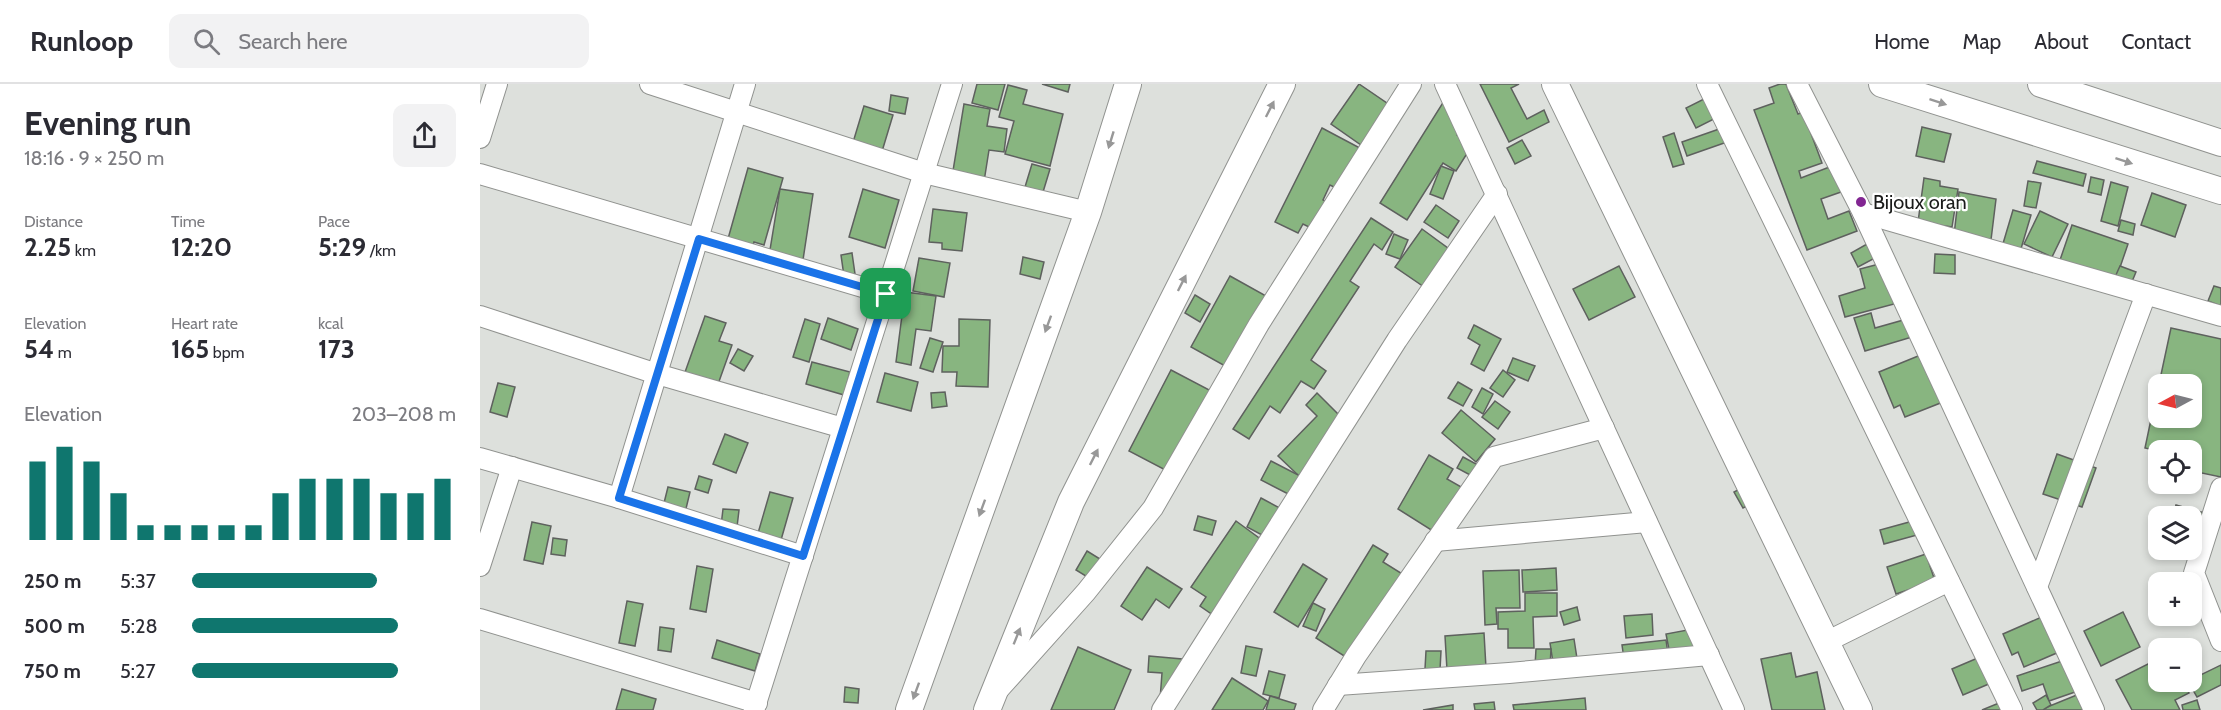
<!DOCTYPE html>
<html lang="en">
<head>
<meta charset="utf-8">
<style>
	:root { --surface:#fff; --page:#f2f2f3; --text:#2b2b33; --muted:#7c7c81; --line:#e1e1e2; --accent:#0f766e }
	body { margin:0; font-family:Cabin,sans-serif; background:var(--page); color:var(--text); height:100vh; display:flex; flex-direction:column; font-size:22px; white-space:nowrap }
	* { box-sizing:border-box; margin:0 }
	p { font-size:20px; color:var(--muted) }
	.icon { flex:none; width:33px; height:33px; fill:none; stroke:currentColor; stroke-width:2; stroke-linecap:round; stroke-linejoin:round }
	.map { position:relative; flex:1; overflow:hidden }
	.drawer { display:flex; flex-direction:column; background:var(--surface); width:480px }
	.drawer>* { flex:none }
	.needle { width:39px; rotate:263deg }
	.tools { position:absolute; left:1668px; top:290px; display:grid; gap:12px }
	.tools a { display:grid; place-items:center; width:54px; height:54px; border-radius:12px; background:var(--surface); box-shadow:0 3px 9px #0003; font-size:30px }
	.pin { position:absolute; display:grid; place-items:center; width:51px; height:51px; color:#fff; margin:-26px; border-radius:12px; box-shadow:0 3px 9px #0006 }
	.round { display:grid; place-items:center; flex:none; width:63px; height:63px; border-radius:12px; background:var(--page) }
	.overview { display:flex; align-items:center; justify-content:space-between; height:102px; padding:0 24px }
	h1 { font-size:33px; font-weight:700; line-height:45px }
	.stats { display:grid; grid-template-columns:repeat(3,1fr); gap:9px; height:102px; padding:6px 24px }
	.stats div { display:grid; align-content:center }
	.stats b { font-size:26px; font-weight:700 }
	.stats small { font-size:16px; font-weight:400 }
	.stats p { font-size:16px }
	.chart { height:168px; padding:12px 24px }
	.chart p { display:flex; justify-content:space-between }
	.chart svg { width:100%; height:108px; margin-top:6px; stroke:var(--accent); stroke-width:6 }
	ul { padding:0 24px; list-style:none; font-size:20px }
	li { display:grid; grid-template-columns:96px 72px 1fr; align-items:center; height:45px }
	li i { height:15px; border-radius:8px; background:var(--accent) }
	header { display:flex; align-items:center; gap:36px; box-sizing:border-box; height:84px; padding:0 30px; background:var(--surface); border-bottom:2px solid var(--line) }
	header strong { font-size:28px }
	nav { display:flex; gap:33px; margin-inline-start:auto; font-size:21px }
	.search { width:420px; height:54px; background:var(--page); display:flex; align-items:center; gap:15px; box-sizing:border-box; padding:0 21px; border-radius:12px; color:var(--muted); font-size:22px }
	main { display:flex; flex:1; min-height:0 }
	.map>svg:first-child { display:block }
</style>
</head>
<body>
<header>
<strong>Runloop</strong>
<div class="search"><svg class="icon" aria-label="search" viewBox="0 0 24 24"><circle cx="10" cy="10" r="6"/><path d="M15 15l6 6"/></svg>Search here</div>
<nav><a>Home</a><a>Map</a><a>About</a><a>Contact</a></nav>
</header>
<main>
<section class="drawer">
<div class="overview"><div><h1>Evening run</h1><p>18:16 · 9 × 250 m</p></div><a class="round"><svg class="icon" aria-label="share" viewBox="0 0 24 24"><path d="M12 15V3M7 8l5-5 5 5M5 13v7h14v-7"/></svg></a></div>
<div class="stats">
<div><p>Distance</p><b>2.25<small> km</small></b></div>
<div><p>Time</p><b>12:20</b></div>
<div><p>Pace</p><b>5:29<small> /km</small></b></div>
</div>
<div class="stats">
<div><p>Elevation</p><b>54<small> m</small></b></div>
<div><p>Heart rate</p><b>165<small> bpm</small></b></div>
<div><p>kcal</p><b>173</b></div>
</div>
<div class="chart"><p><span>Elevation</span>203–208 m</p>
<svg viewBox="0 0 160 44" preserveAspectRatio="none"><path d="M5 44V12M15 44V6M25 44V12M35 44V25M45 44V38M55 44V38M65 44V38M75 44V38M85 44V38M95 44V25M105 44V19M115 44V19M125 44V19M135 44V25M145 44V25M155 44V19"/></svg>
</div>
<ul>
<li><b>250 m</b>5:37<i style="width:70%"></i></li>
<li><b>500 m</b>5:28<i style="width:78%"></i></li>
<li><b>750 m</b>5:27<i style="width:78%"></i></li>
</ul>
</section>
<div class="map">
<svg width="1741" height="626" viewBox="0 0 1741 626">
	<rect width="100%" height="100%" fill="#dde0dc"/>
	<g fill="#88b580" stroke="#5e615e" stroke-width="1.5">
		<polygon points="497,0 525,0 518,26 492,19"/>
		<polygon points="562,0 590,0 588,8"/>
		<polygon points="879,0 920,28 891,68 851,40"/>
		<polygon points="1000,0 1039,0 1031,4 1047,35 1064,26 1069,38 1029,58"/>
		<polygon points="1300,0 1306,0 1318,30 1323,28 1342,79 1319,87 1321,94 1352,82 1361,108 1341,115 1348,135 1369,127 1377,147 1327,166 1274,26 1294,19 1289,4"/>
		<polygon points="528,1 547,6 543,20 583,30 570,82 525,70 534,37 519,33"/>
		<polygon points="411,11 428,14 425,30 409,27"/>
		<polygon points="1224,15 1234,35 1216,44 1206,24"/>
		<polygon points="964,17 988,33 977,51 993,60 976,87 963,79 927,136 900,119"/>
		<polygon points="484,20 510,25 507,42 527,45 524,68 509,66 503,104 471,99"/>
		<polygon points="384,22 413,31 400,74 371,65"/>
		<polygon points="1442,43 1471,50 1464,78 1436,72"/>
		<polygon points="842,44 893,71 864,108 850,101 843,116 855,122 841,149 823,140 818,149 795,138"/>
		<polygon points="1242,44 1247,58 1207,72 1202,58"/>
		<polygon points="1194,49 1204,80 1193,83 1183,53"/>
		<polygon points="1042,56 1051,72 1035,80 1027,64"/>
		<polygon points="1557,77 1606,90 1603,102 1553,89"/>
		<polygon points="552,80 570,85 563,108 545,103"/>
		<polygon points="961,82 974,87 963,115 950,110"/>
		<polygon points="268,84 303,94 284,161 274,158 269,176 244,169"/>
		<polygon points="1611,93 1624,96 1621,111 1608,108"/>
		<polygon points="1444,94 1460,97 1460,102 1478,105 1472,143 1438,138"/>
		<polygon points="1548,97 1561,99 1556,124 1544,122"/>
		<polygon points="1631,98 1648,103 1638,142 1621,137"/>
		<polygon points="300,105 333,110 321,189 287,184"/>
		<polygon points="383,105 419,116 405,164 369,153"/>
		<polygon points="1479,108 1516,115 1511,156 1474,151"/>
		<polygon points="1672,109 1706,121 1695,153 1661,141"/>
		<polygon points="956,121 979,137 968,154 944,138"/>
		<polygon points="453,125 487,129 482,167 462,165 462,159 449,158"/>
		<polygon points="1533,126 1551,131 1540,168 1522,163"/>
		<polygon points="1560,127 1588,140 1572,173 1544,160"/>
		<polygon points="891,134 913,148 902,166 894,160 870,197 879,203 831,276 846,287 834,305 821,297 800,329 790,322 769,355 753,345"/>
		<polygon points="1641,136 1655,140 1653,151 1638,147"/>
		<polygon points="1592,141 1648,160 1636,195 1580,176"/>
		<polygon points="942,145 976,170 950,207 915,183"/>
		<polygon points="914,150 928,156 920,175 906,170"/>
		<polygon points="1387,160 1395,174 1378,183 1371,169"/>
		<polygon points="372,169 376,197 365,199 361,171"/>
		<polygon points="1455,170 1475,171 1475,190 1454,189"/>
		<polygon points="543,173 564,178 560,195 540,190"/>
		<polygon points="439,174 470,179 464,213 433,207"/>
		<polygon points="1403,179 1414,220 1365,233 1359,212 1385,204 1380,185"/>
		<polygon points="1139,182 1155,213 1109,236 1093,205"/>
		<polygon points="1640,182 1656,188 1651,200 1635,193"/>
		<polygon points="750,192 793,216 754,287 711,263"/>
		<polygon points="1734,202 1741,204 1741,222 1728,217"/>
		<polygon points="425,208 456,212 451,247 436,245 431,281 416,278"/>
		<polygon points="715,211 730,220 720,238 705,229"/>
		<polygon points="1391,229 1395,244 1427,235 1432,253 1385,267 1374,234"/>
		<polygon points="225,232 246,239 239,257 252,261 237,303 204,291"/>
		<polygon points="348,234 378,245 371,266 341,255"/>
		<polygon points="325,235 340,240 329,278 313,273"/>
		<polygon points="479,235 510,236 508,303 476,302 477,288 462,288 463,262 479,262"/>
		<polygon points="994,241 1021,255 1004,287 991,280 1000,261 988,254"/>
		<polygon points="1691,244 1741,255 1741,393 1712,387 1712,366 1678,367 1665,364 1678,302 1678,333 1712,333 1712,300 1679,300"/>
		<polygon points="450,254 463,258 453,288 440,284"/>
		<polygon points="258,265 273,272 264,287 250,279"/>
		<polygon points="1443,270 1463,318 1425,333 1420,321 1414,324 1399,288"/>
		<polygon points="1033,274 1055,282 1048,297 1027,288"/>
		<polygon points="332,278 370,288 364,311 326,300"/>
		<polygon points="691,286 735,309 693,390 649,367"/>
		<polygon points="1023,286 1035,296 1023,313 1010,304"/>
		<polygon points="405,289 438,298 431,327 397,318"/>
		<polygon points="978,298 992,306 983,322 968,314"/>
		<polygon points="18,299 35,303 27,333 10,328"/>
		<polygon points="1002,304 1013,310 1003,330 992,323"/>
		<polygon points="465,308 467,322 452,324 451,309"/>
		<polygon points="837,309 869,341 819,392 798,372 837,332 826,321"/>
		<polygon points="1015,317 1030,328 1018,345 1002,333"/>
		<polygon points="981,326 1015,355 996,378 962,349"/>
		<polygon points="245,350 268,359 256,389 233,380"/>
		<polygon points="1577,370 1616,384 1602,423 1563,410"/>
		<polygon points="949,371 973,385 967,395 983,404 956,449 918,425"/>
		<polygon points="983,373 998,381 992,392 977,384"/>
		<polygon points="791,377 826,395 816,414 781,396"/>
		<polygon points="219,392 232,396 228,409 215,405"/>
		<polygon points="1267,401 1276,417 1263,424 1254,408"/>
		<polygon points="188,403 210,408 204,433 182,427"/>
		<polygon points="290,408 313,414 299,463 276,456"/>
		<polygon points="781,414 807,428 793,457 767,443"/>
		<polygon points="1696,421 1732,431 1723,465 1712,462 1712,432 1693,432"/>
		<polygon points="243,425 259,426 257,443 241,442"/>
		<polygon points="718,432 736,437 732,451 714,446"/>
		<polygon points="756,437 786,459 743,538 720,522 726,513 711,503"/>
		<polygon points="1433,437 1437,451 1404,460 1400,446"/>
		<polygon points="52,438 71,442 63,480 44,476"/>
		<polygon points="73,454 87,456 85,472 71,470"/>
		<polygon points="893,461 908,470 903,478 924,491 872,577 836,554"/>
		<polygon points="607,467 620,475 609,494 596,486"/>
		<polygon points="1446,470 1455,497 1416,510 1407,483"/>
		<polygon points="823,480 847,495 818,543 794,528"/>
		<polygon points="217,482 233,485 226,528 210,525"/>
		<polygon points="667,483 702,505 689,524 676,515 662,536 641,522"/>
		<polygon points="1076,484 1077,506 1043,508 1042,486"/>
		<polygon points="1039,486 1040,524 1016,524 1017,540 1005,541 1003,487"/>
		<polygon points="1045,509 1077,509 1077,532 1053,533 1054,564 1028,564 1028,545 1018,545 1018,528 1045,527"/>
		<polygon points="147,517 163,520 155,562 139,559"/>
		<polygon points="833,519 845,525 836,547 823,542"/>
		<polygon points="1097,523 1100,536 1084,541 1080,528"/>
		<polygon points="1643,528 1660,563 1621,582 1604,547"/>
		<polygon points="1172,530 1173,551 1146,554 1144,532"/>
		<polygon points="1564,532 1579,568 1544,583 1538,568 1532,571 1523,550"/>
		<polygon points="180,543 194,545 191,568 178,566"/>
		<polygon points="1218,544 1224,575 1192,581 1186,550"/>
		<polygon points="1004,549 1006,584 967,586 965,552"/>
		<polygon points="1094,555 1098,581 1074,585 1070,559"/>
		<polygon points="237,556 280,570 275,587 232,574"/>
		<polygon points="1186,556 1189,577 1145,582 1142,561"/>
		<polygon points="766,562 782,565 776,592 761,589"/>
		<polygon points="598,563 651,586 634,626 571,626"/>
		<polygon points="1056,565 1071,565 1070,583 1055,582"/>
		<polygon points="946,567 961,567 960,586 945,585"/>
		<polygon points="1311,569 1316,593 1337,588 1345,626 1292,626 1281,575"/>
		<polygon points="669,572 702,575 698,617 680,616 682,589 668,588"/>
		<polygon points="1500,573 1511,599 1483,611 1472,585"/>
		<polygon points="1588,575 1598,607 1569,617 1563,600 1542,607 1537,592"/>
		<polygon points="1678,575 1678,597 1703,597 1709,609 1695,616 1700,626 1652,626 1636,596"/>
		<polygon points="1741,581 1741,601 1717,613 1708,597"/>
		<polygon points="789,587 805,591 799,614 783,610"/>
		<polygon points="752,594 788,617 783,626 732,626"/>
		<polygon points="365,603 379,605 378,619 364,618"/>
		<polygon points="142,605 176,615 173,626 136,626"/>
		<polygon points="1609,606 1617,626 1560,626"/>
		<polygon points="1566,611 1571,621 1563,626 1557,626 1553,619"/>
		<polygon points="790,612 816,620 814,626 786,626"/>
		<polygon points="1105,614 1106,626 1034,626 1033,621"/>
		<polygon points="1717,616 1720,626 1703,626 1702,621"/>
		<polygon points="1014,618 1015,626 995,626 994,620"/>
		<polygon points="1519,619 1522,626 1502,626"/>
		<polygon points="973,621 973,626 943,626"/>
	</g>
	<g fill="none" stroke-linecap="round" stroke-linejoin="round">
		<g stroke="#90928f" stroke-width="22">
			<g id="minor">
				<polyline points="170,0 444,89 608,128"/>
				<polyline points="965,0 1254,626"/>
				<polyline points="1227,0 1532,626"/>
				<polyline points="1317,0 1383,129 1614,626"/>
				<polyline points="0,54 17,0"/>
				<polyline points="0,90 406,210"/>
				<polyline points="1383,129 1741,232"/>
				<polyline points="0,232 177,290 363,344"/>
				<polyline points="0,374 139,414 323,472"/>
				<polyline points="1741,404 1714,489 1741,557"/>
				<polyline points="139,414 265,0"/>
				<polyline points="955,457 1167,438"/>
				<polyline points="0,482 32,383"/>
				<polyline points="1557,503 1666,210"/>
				<polyline points="0,535 277,619"/>
				<polyline points="1346,558 1469,497"/>
				<polyline points="858,601 1029,589 1229,571"/>
				<polyline points="520,604 606,508 673,424 779,240 931,0"/>
				<polyline points="274,626 472,0"/>
				<polyline points="682,626 917,256 1017,110"/>
				<polyline points="843,626 876,572 1014,373 1124,344"/>
			</g>
		</g>
		<g stroke="#90928f" stroke-width="28">
			<g id="tertiary">
				<polyline points="1075,0 1379,626"/>
				<polyline points="1402,0 1741,107"/>
				<polyline points="1561,0 1741,59"/>
				<polyline points="429,626 608,128 648,0"/>
				<polyline points="507,626 591,418 802,0"/>
			</g>
		</g>
		<use href="#minor" stroke="#fff" stroke-width="20"/>
		<use href="#tertiary" stroke="#fff" stroke-width="26"/>
	</g>
	<defs><path id="oneway-solid" d="M-6-.8H1V-3.2L6.5 0L1 3.2V.8H-6Z" transform="scale(1.5)"/></defs>
	<g fill="#989898">
		<use href="#oneway-solid" transform="translate(1458 18) rotate(18)"/>
		<use href="#oneway-solid" transform="translate(790 25) rotate(-63)"/>
		<use href="#oneway-solid" transform="translate(631 56) rotate(107)"/>
		<use href="#oneway-solid" transform="translate(1644 77) rotate(18)"/>
		<use href="#oneway-solid" transform="translate(702 199) rotate(-63)"/>
		<use href="#oneway-solid" transform="translate(568 240) rotate(110)"/>
		<use href="#oneway-solid" transform="translate(614 373) rotate(-63)"/>
		<use href="#oneway-solid" transform="translate(502 424) rotate(110)"/>
		<use href="#oneway-solid" transform="translate(537 552) rotate(-68)"/>
		<use href="#oneway-solid" transform="translate(436 607) rotate(110)"/>
	</g>
	<g fill="none" stroke-linecap="round" stroke-linejoin="round">
		<g stroke="#fff" stroke-width="12">
			<polygon id="route" points="219,155 406,210 323,472 139,414"/>
		</g>
		<use href="#route" stroke="#1a73e8" stroke-width="8"/>
	</g>
	<circle fill="#822692" stroke="#fff" stroke-width="2" cx="1381" cy="118" r="6"/>
	<g text-anchor="middle" dominant-baseline="central" stroke-width="4.5" stroke-linejoin="round" paint-order="stroke">
		<g font-size="20" fill="#1a1b1a" stroke="#fff" text-anchor="start">
			<text x="1393" y="118">Bijoux oran</text>
		</g>
	</g>
</svg>
<div class="tools">
<a><svg class="needle" viewBox="-14 -14 28 28"><path d="M0-13l5 13h-10z" fill="#e53935"/><path d="M0 13l5-13h-10z" fill="#7c7c81"/></svg></a>
<a><svg class="icon" aria-label="locate" viewBox="0 0 24 24"><circle cx="12" cy="12" r="6"/><path d="M12 2v4M12 18v4M2 12h4M18 12h4"/></svg></a>
<a><svg class="icon" aria-label="layers" viewBox="0 0 24 24"><path d="M12 4l9 5-9 5-9-5zM3 14l9 5 9-5"/></svg></a>
<a>+</a>
<a>−</a>
</div>
<div class="pin" style="left:406px;top:210px;background:#1e9e55"><svg class="icon" aria-label="arrive" viewBox="0 0 24 24"><path d="M6 21V4h12l-3 4 3 4H6"/></svg></div>
</div>
</main>
</body>
</html>
